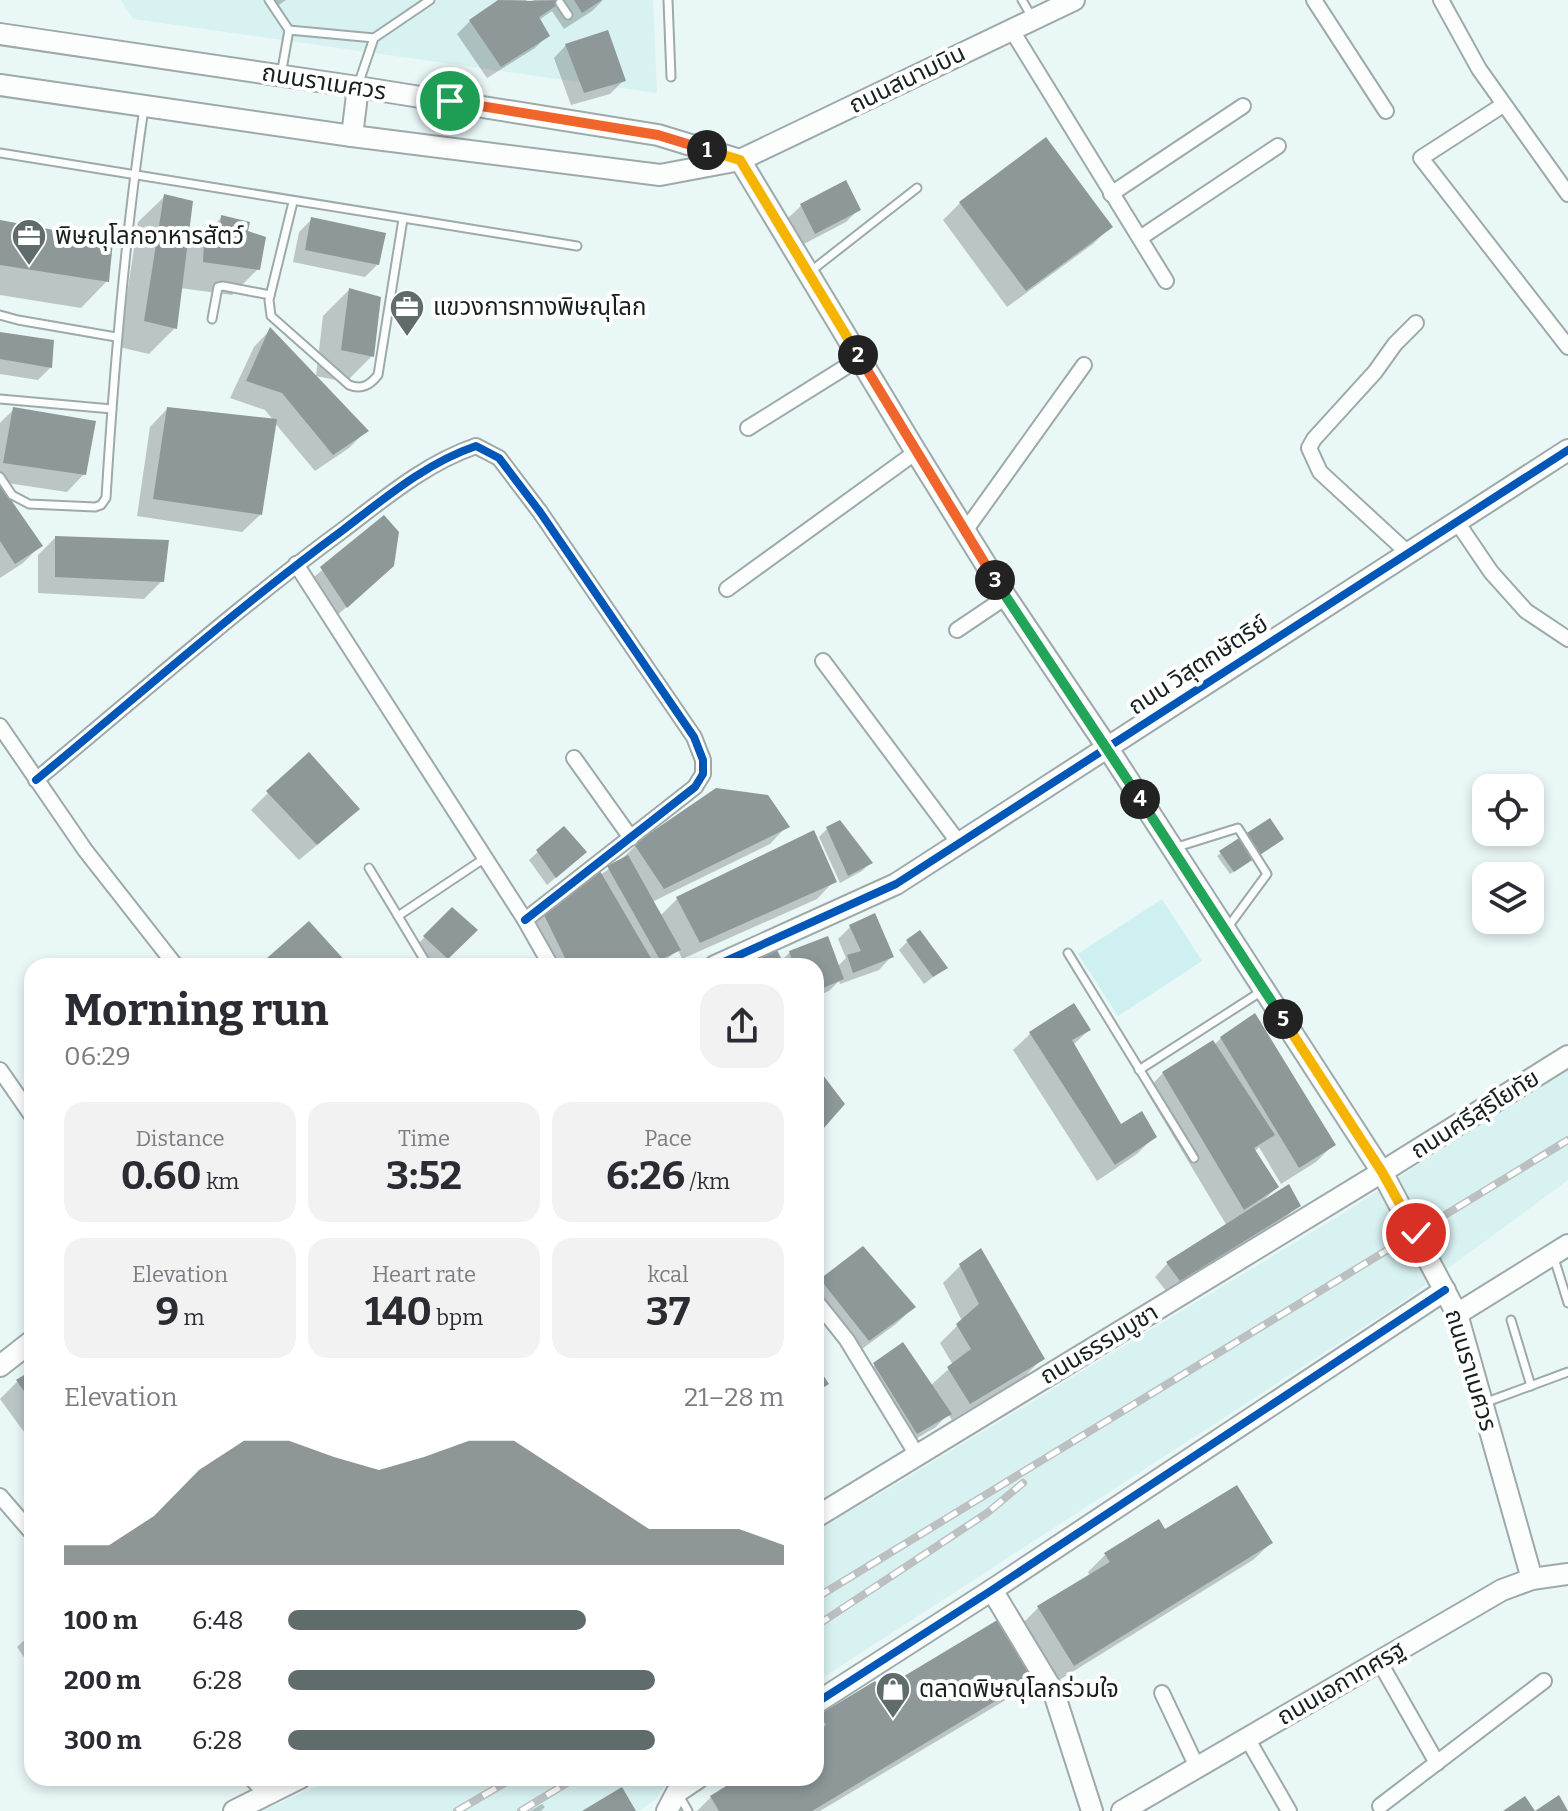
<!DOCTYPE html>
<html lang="en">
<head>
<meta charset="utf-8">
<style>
	:root { --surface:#fff; --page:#f2f2f3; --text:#2b2b33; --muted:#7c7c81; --accent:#606b6b }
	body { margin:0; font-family:Bitter,"Noto Sans Thai",serif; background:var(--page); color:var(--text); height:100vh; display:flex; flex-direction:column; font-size:30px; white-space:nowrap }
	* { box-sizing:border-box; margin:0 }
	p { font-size:26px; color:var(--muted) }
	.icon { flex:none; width:44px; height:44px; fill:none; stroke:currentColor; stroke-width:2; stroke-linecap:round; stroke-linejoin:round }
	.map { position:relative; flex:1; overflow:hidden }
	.side { position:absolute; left:24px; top:958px; width:800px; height:828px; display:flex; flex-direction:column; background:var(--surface); border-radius:24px; box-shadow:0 4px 12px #0003 }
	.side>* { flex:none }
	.fabs { position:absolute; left:1472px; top:774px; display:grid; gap:16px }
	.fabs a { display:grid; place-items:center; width:72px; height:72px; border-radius:16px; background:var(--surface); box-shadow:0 4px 12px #0003; font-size:40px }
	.pin { position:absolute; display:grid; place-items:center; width:68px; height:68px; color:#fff; margin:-34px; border:4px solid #fff; border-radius:50%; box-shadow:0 2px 8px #0007 }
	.km { position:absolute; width:40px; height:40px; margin:-20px; border-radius:50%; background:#222; color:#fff; font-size:22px; line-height:40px; text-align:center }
	.round { display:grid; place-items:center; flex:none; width:84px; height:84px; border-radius:24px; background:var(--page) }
	.overview { display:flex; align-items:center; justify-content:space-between; height:136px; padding:0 40px }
	h1 { font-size:44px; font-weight:700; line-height:60px }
	.metrics { display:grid; grid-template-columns:repeat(3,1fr); gap:12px; height:136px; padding:8px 40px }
	.metrics div { display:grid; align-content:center; border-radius:20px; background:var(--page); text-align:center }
	.metrics b { font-size:40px; font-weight:700 }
	.metrics small { font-size:22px; font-weight:400 }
	.metrics p { font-size:22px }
	.chart { height:224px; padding:16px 40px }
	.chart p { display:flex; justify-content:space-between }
	.chart svg { width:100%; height:144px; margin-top:8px; fill:var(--accent); opacity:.7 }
	ul { padding:0 40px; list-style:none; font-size:26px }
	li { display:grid; grid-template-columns:128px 96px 1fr; align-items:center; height:60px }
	li i { height:20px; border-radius:10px; background:var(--accent) }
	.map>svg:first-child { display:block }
</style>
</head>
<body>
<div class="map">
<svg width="1568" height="1811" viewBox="0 0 1568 1811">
	<rect width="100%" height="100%" fill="#eaf7f7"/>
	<g fill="#d8f1f1">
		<polygon points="121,0 653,0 657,93 133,19"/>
		<polygon points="1568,1068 1568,1180 1401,1303 816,1682 816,1530 883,1492 1342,1214"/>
		<polygon points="335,1778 677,1778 665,1786 656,1799 639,1811 262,1811"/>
	</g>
	<polygon fill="#cff0f0" points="1162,899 1202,961 1118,1016 1078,954"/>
	<g fill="#0003">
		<polygon points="267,0 286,0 273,9"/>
		<polygon points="502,0 526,0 528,4 534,0 603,0 592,11 564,29 552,11 539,20 548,35 535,48 487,78 457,34 470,21"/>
		<polygon points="566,45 623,81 610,94 571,105 554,58"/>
		<polygon points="165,196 185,247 205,226 212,227 222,217 246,232 258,269 232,295 180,288 175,328 149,354 119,347 138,222"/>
		<polygon points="960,203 1110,227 1093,244 1007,307 943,220"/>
		<polygon points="801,206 859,209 846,222 802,245 788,218"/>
		<polygon points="312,219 378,264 365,277 293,262 299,232"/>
		<polygon points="0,222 107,281 81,308 0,295"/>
		<polygon points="349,290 372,356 346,382 316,376 323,316"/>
		<polygon points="270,330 366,431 349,448 315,471 274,422 260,515 242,532 137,516 150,427 167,409 274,421 265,410 230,398 254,347"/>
		<polygon points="0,334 50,368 38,380 0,374"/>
		<polygon points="14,409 84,474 67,492 0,482 0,423"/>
		<polygon points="0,487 40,546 23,563 0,578"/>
		<polygon points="384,518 378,579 333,619 308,582"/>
		<polygon points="55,538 162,581 144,599 38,593 38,555"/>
		<polygon points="717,790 787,826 770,844 652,902 660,916 677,899 834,881 817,899 682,959 678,950 658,966 543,966 526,932 544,915 620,861 635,846"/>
		<polygon points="268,793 340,826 299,860 251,810"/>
		<polygon points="564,828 576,860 547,885 529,860"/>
		<polygon points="827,829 870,863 862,871 840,883 819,837"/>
		<polygon points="1278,842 1230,874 1217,856 1221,853"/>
		<polygon points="452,909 475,930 438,966 429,966 412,950"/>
		<polygon points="851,926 891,957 879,970 840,984 839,981 829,991 816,997 816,966 742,966 780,962 790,952 837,967 846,958 838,939"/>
		<polygon points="907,942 945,968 924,984 899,950"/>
		<polygon points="1089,1030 1073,1045 1121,1127 1155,1136 1137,1154 1097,1181 1013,1050 1031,1033"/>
		<polygon points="1221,1038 1333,1145 1316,1162 1281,1184 1259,1147 1254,1152 1277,1187 1263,1201 1298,1205 1285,1218 1167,1292 1155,1277 1167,1264 1227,1226 1146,1091 1163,1073 1214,1045"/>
		<polygon points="863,1249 914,1307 896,1324 851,1357 816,1313 816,1286"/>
		<polygon points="961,1265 1042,1359 1025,1376 952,1420 948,1414 936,1427 904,1446 862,1377 875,1365 930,1386 953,1365 940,1343 962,1321 943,1283"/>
		<polygon points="32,1372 32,1443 0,1399 17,1382"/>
		<polygon points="1165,1532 1271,1543 1253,1560 1056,1682 1021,1625 1038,1608 1090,1576 1088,1572 1105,1555"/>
		<polygon points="32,1633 32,1669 17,1647"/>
		<polygon points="1031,1677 1014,1695 820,1811 697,1811 711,1797 743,1778 816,1778 816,1721 821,1716 880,1693"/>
		<polygon points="542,1804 545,1807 541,1811 530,1811"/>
	</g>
	<g fill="#8e9898">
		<polygon points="498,0 529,1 565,0 539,17 550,36 501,67 469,20"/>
		<polygon points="574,0 602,0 582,13"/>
		<polygon points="608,30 626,81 584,93 565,44"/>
		<polygon points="1046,137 1113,227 1026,291 959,202"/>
		<polygon points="846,180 861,210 815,234 800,204"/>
		<polygon points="164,194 193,201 177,329 144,321"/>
		<polygon points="221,215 250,222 248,231 266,237 260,270 203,262 205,224 220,226"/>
		<polygon points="311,217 386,233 379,265 305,250"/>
		<polygon points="0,220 113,241 109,282 0,265"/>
		<polygon points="349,288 381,297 374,357 341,350"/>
		<polygon points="270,327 369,431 333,455 282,393 246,381"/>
		<polygon points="0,332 54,340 52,368 0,359"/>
		<polygon points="13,407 96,421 86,475 3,463"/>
		<polygon points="167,407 277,419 262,515 153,499"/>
		<polygon points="0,484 43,546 15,564 0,541"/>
		<polygon points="384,515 399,532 394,566 347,608 320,567"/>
		<polygon points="55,536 169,540 164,582 55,577"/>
		<polygon points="309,752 360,809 317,845 266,791"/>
		<polygon points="716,788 768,795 790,827 664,889 634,844"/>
		<polygon points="1270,818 1284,839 1234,872 1219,851"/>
		<polygon points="840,820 873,863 848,876 826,827"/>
		<polygon points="564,826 587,852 556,878 536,850"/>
		<polygon points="814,830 837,882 700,943 676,897"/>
		<polygon points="628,855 681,950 660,960 607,866"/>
		<polygon points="600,871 652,960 640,966 569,966 543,913"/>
		<polygon points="452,907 478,930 448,959 423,936"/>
		<polygon points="875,913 894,957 853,973 847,955 861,951 849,925"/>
		<polygon points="309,921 347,963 343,966 258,966"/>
		<polygon points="920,930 948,968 933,977 906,940"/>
		<polygon points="828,936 844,979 816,991 816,966 794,966 789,951"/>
		<polygon points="777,950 785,966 737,966"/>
		<polygon points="1074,1003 1091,1030 1072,1040 1121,1124 1142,1111 1157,1137 1115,1165 1029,1032"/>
		<polygon points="1255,1013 1336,1145 1299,1168 1220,1037"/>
		<polygon points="1213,1040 1275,1135 1254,1148 1279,1187 1244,1210 1162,1072"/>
		<polygon points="816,1066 845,1104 816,1137"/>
		<polygon points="1289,1184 1301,1206 1180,1281 1166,1262"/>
		<polygon points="863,1246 916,1307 869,1341 820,1279"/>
		<polygon points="981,1248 1045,1359 970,1404 947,1367 971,1349 956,1324 979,1304 959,1264"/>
		<polygon points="903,1342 952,1414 917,1434 873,1363"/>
		<polygon points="816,1364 829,1384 816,1392"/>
		<polygon points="32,1370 32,1402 16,1380"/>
		<polygon points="1237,1485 1273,1543 1074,1666 1037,1606 1110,1562 1104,1553 1159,1519 1165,1529"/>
		<polygon points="999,1619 1034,1678 812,1811 719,1811 710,1796 739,1778 816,1778 816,1732 826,1725 820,1714 875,1681 881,1690"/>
		<polygon points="622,1787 636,1811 582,1811"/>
		<polygon points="1559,1795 1568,1811 1535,1811"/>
		<polygon points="1525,1796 1535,1811 1503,1811"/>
	</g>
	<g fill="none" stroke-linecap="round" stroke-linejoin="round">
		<g stroke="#9ea9a9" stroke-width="11">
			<g id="lane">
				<polyline points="269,0 289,30 281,75"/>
				<polyline points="668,0 671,77"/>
				<polyline points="1022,0 1033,19"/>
				<polyline points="560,3 568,15"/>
				<polyline points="289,30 374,38"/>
				<polyline points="358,85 374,38 430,0"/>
				<polyline points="0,153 577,246"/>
				<path d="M293,202L269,300L271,316L349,385C362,390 370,385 378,375L403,219"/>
				<polyline points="811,271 917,188"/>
				<polyline points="0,315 18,320 116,337"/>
				<polyline points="212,319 218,287 223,286 270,295"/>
				<polyline points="0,399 112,409"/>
				<path d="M0,477L12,495L29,504L95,507L101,505L106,498C114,367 125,237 144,108"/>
				<polyline points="1174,848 1238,828 1267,874 1228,927"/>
				<polyline points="369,868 398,916 485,858"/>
				<polyline points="398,916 428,966"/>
				<polyline points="1068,953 1194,1158"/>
				<polyline points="1139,1070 1262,991"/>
				<polyline points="1553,1255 1568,1303"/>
				<polyline points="1511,1320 1531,1386"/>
				<polyline points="1484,1403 1568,1372"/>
				<polyline points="680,1797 688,1811"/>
			</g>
		</g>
		<g stroke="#9ea9a9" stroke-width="18">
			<g id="street">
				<polyline points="1314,0 1386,111"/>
				<polyline points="1441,0 1479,69 1568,194"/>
				<polyline points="1011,29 1166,281"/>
				<polyline points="1503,105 1421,158 1568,347"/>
				<polyline points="1111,194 1243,106"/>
				<polyline points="1140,238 1278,146"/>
				<polyline points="748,428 860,358"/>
				<polyline points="1457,522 1491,572 1526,611 1568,639"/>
				<polyline points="965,531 1084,365"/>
				<polyline points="1408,553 1320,472 1309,448 1314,439 1375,372 1395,344 1416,323"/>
				<polyline points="296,564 525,920 551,966"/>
				<polyline points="727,589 916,452"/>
				<polyline points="957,630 1006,597"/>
				<polyline points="823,661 959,843"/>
				<polyline points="0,726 85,850 176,966"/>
				<polyline points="574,758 631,838"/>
				<path d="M36,780C138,696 237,608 343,530C385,498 426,463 476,446L499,458L540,512L694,737L703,760V774L695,787L525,920"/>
				<polyline points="0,1070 32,1116"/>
				<polyline points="816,1301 847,1340 917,1455"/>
				<polyline points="0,1496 32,1533"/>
				<polyline points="1379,1661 1437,1763"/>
				<polyline points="1162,1693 1197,1767"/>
				<polyline points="1247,1738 1289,1811"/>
				<polyline points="251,1778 267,1795"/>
				<polyline points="1380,1806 1544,1681"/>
			</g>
		</g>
		<g stroke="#9ea9a9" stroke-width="24">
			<g id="secondary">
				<polyline points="0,34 358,87 658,135 740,160 916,452 1006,597 1107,747 1382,1172 1457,1314 1532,1579"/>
				<polyline points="0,85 352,136 660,175 740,160 1074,0"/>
				<polyline points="352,136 358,87"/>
				<polyline points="715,966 896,884 1568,450"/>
				<polyline points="1457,1314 1568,1245"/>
				<polyline points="0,1366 32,1341"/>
				<polyline points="816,1517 1382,1172 1568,1056"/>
				<polyline points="992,1590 1054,1693 1092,1811"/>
				<polyline points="816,1703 992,1590 1445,1290"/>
				<polyline points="234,1811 300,1778"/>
				<polyline points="667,1811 677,1792 698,1778"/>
				<polyline points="1122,1811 1502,1590 1532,1579 1568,1574"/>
			</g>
		</g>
		<use href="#lane" stroke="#fcfefe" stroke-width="7"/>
		<use href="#street" stroke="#fcfefe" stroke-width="14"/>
		<use href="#secondary" stroke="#fcfefe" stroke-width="20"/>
		<g stroke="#bdc0c0" stroke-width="8">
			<g id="rail">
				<polyline points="816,1598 1568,1140"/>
				<polyline points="816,1626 987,1513 1023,1483"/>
				<polyline points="457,1811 513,1778"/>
				<polyline points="521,1811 575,1778"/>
			</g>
		</g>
		<use href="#rail" stroke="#fff" stroke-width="5" stroke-dasharray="15" stroke-linecap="butt"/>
		<g stroke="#fff" stroke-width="13">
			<g id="cycleway">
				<path d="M36,780C138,696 237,608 343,530C385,498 426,463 476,446L499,458L540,512L694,737L703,760V774L695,787L525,920"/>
				<polyline points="715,966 896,884 1568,450"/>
				<polyline points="816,1703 992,1590 1445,1290"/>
			</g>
		</g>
		<use href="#cycleway" stroke="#0057b8" stroke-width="8"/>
	</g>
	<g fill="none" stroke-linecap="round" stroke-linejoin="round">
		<g stroke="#fff" stroke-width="16">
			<polyline id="split-1" points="450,101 658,135 707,150"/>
		</g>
		<g stroke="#fff" stroke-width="16">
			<polyline id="split-2" points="707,150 740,160 858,355"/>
		</g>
		<g stroke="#fff" stroke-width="16">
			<polyline id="split-3" points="858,355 995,580"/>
		</g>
		<g stroke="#fff" stroke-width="16">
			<polyline id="split-4" points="995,580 1140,799"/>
		</g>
		<g stroke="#fff" stroke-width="16">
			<polyline id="split-5" points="1140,799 1283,1019"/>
		</g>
		<g stroke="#fff" stroke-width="16">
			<polyline id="split-6" points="1283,1019 1382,1172 1416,1233"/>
		</g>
		<use href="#split-1" stroke="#f0652b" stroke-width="10"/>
		<use href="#split-2" stroke="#f5b400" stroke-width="10"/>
		<use href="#split-3" stroke="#f0652b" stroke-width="10"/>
		<use href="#split-4" stroke="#22a559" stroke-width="10"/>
		<use href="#split-5" stroke="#22a559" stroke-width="10"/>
		<use href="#split-6" stroke="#f5b400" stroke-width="10"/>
	</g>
	<defs>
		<g id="office-pin" transform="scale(1.8)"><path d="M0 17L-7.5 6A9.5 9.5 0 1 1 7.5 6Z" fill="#606b6b" stroke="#fff"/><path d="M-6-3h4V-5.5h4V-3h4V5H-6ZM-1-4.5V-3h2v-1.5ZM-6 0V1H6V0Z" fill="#fff"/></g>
		<g id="shop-pin" transform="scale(1.8)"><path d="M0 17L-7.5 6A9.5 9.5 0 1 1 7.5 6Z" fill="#606b6b" stroke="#fff"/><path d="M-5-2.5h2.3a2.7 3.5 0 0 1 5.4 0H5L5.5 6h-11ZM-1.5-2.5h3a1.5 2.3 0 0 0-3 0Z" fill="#fff"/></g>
	</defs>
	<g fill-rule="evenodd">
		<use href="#office-pin" x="29" y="236"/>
		<use href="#office-pin" x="407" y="307"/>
		<use href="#shop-pin" x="893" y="1689"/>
	</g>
	<g text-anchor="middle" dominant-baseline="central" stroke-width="8" stroke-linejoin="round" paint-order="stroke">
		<g font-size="24" fill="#16201f" stroke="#fff">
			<text transform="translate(907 79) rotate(-26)">ถนนสนามบิน</text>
			<text transform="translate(324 82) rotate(9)">ถนนราเมศวร</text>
			<text transform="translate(1198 665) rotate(-33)">ถนน วิสุตกษัตริย์</text>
			<text transform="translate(1475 1114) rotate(-32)">ถนนศรีสุริโยทัย</text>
			<text transform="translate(1099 1344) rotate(-31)">ถนนธรรมบูชา</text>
			<text transform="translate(1471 1370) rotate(73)">ถนนราเมศวร</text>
			<text transform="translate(1341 1683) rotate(-30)">ถนนเอกาทศรฐ</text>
		</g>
		<g font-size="24" fill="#16201f" stroke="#fff" text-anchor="start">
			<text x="55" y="236">พิษณุโลกอาหารสัตว์</text>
			<text x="433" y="307">แขวงการทางพิษณุโลก</text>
			<text x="919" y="1689">ตลาดพิษณุโลกร่วมใจ</text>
		</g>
	</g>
</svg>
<div class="fabs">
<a><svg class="icon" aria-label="locate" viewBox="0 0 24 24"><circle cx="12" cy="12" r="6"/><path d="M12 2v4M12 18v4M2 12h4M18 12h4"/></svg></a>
<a><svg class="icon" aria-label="layers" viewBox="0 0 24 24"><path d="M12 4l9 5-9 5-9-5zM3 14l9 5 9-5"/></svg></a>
</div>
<div class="pin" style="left:450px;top:101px;background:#1e9e55"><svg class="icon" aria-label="arrive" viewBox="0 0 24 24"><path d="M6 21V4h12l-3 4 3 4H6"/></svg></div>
<div class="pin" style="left:1416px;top:1233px;background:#d93025"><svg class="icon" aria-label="check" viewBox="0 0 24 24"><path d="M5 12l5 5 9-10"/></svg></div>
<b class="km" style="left:707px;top:150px">1</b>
<b class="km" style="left:858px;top:355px">2</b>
<b class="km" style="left:995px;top:580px">3</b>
<b class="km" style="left:1140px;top:799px">4</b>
<b class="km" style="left:1283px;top:1019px">5</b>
<section class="side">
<div class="overview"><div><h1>Morning run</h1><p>06:29</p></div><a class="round"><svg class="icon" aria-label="share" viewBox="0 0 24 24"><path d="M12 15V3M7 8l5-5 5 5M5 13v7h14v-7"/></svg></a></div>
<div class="metrics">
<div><p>Distance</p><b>0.60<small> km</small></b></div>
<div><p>Time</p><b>3:52</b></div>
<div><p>Pace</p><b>6:26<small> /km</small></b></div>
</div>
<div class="metrics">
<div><p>Elevation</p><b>9<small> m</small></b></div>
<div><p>Heart rate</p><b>140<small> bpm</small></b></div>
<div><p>kcal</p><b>37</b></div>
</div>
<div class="chart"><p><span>Elevation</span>21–28 m</p>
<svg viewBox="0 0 160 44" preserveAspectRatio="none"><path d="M0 44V38L10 38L20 29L30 15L40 6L50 6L60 11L70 15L80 11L90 6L100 6L110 15L120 24L130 33L140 33L150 33L160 38V44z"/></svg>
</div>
<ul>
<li><b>100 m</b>6:48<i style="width:60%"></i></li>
<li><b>200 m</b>6:28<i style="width:74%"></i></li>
<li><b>300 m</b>6:28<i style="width:74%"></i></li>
</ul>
</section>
</div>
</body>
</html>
